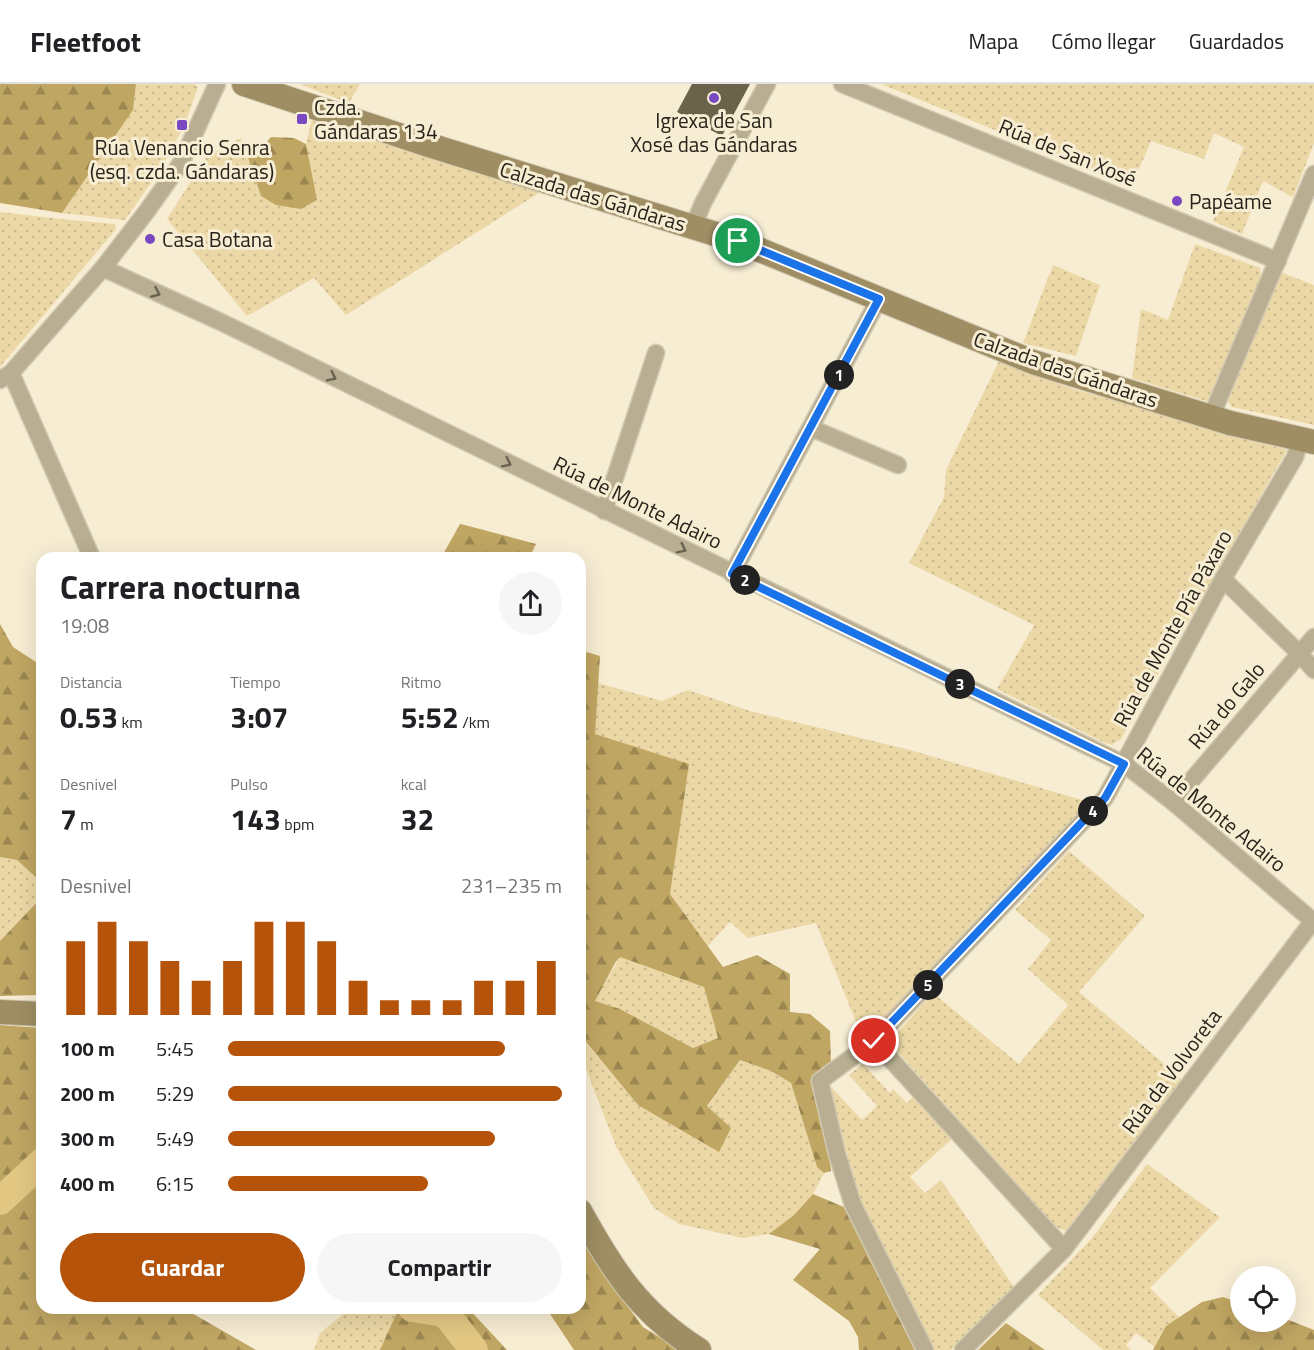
<!DOCTYPE html>
<html lang="es">
<head>
<meta charset="utf-8">
<style>
	:root { --surface:#fff; --page:#f6f6f6; --text:#202124; --muted:#757577; --line:#e0e0e0; --accent:#b45309 }
	body { margin:0; font-family:"Titillium Web",sans-serif; background:var(--page); color:var(--text); height:100vh; display:flex; flex-direction:column; font-size:22px; white-space:nowrap }
	* { box-sizing:border-box; margin:0 }
	p { font-size:20px; color:var(--muted) }
	.icon { flex:none; width:33px; height:33px; fill:none; stroke:currentColor; stroke-width:2; stroke-linecap:round; stroke-linejoin:round }
	.map { position:relative; flex:1; overflow:hidden }
	.panel { position:absolute; left:36px; top:468px; width:550px; height:762px; display:flex; flex-direction:column; background:var(--surface); border-radius:18px; box-shadow:0 6px 24px #0002 }
	.panel>* { flex:none }
	.fabs { position:absolute; left:1230px; top:1182px; display:grid; gap:12px }
	.fabs a { display:grid; place-items:center; width:66px; height:66px; border-radius:50%; background:var(--surface); box-shadow:0 6px 24px #0002; font-size:30px }
	.pin { position:absolute; display:grid; place-items:center; width:51px; height:51px; color:#fff; margin:-26px; border:3px solid #fff; border-radius:50%; box-shadow:0 2px 6px #0007 }
	.km { position:absolute; width:30px; height:30px; margin:-15px; border-radius:50%; background:#222; color:#fff; font-size:16px; line-height:30px; text-align:center }
	.round { display:grid; place-items:center; flex:none; width:63px; height:63px; border-radius:32px; background:var(--page) }
	.summary { display:flex; align-items:center; justify-content:space-between; height:102px; padding:0 24px }
	h1 { font-size:33px; font-weight:700; line-height:45px }
	.stats { display:grid; grid-template-columns:repeat(3,1fr); gap:9px; height:102px; padding:6px 24px }
	.stats div { display:grid; align-content:center }
	.stats b { font-size:30px; font-weight:700 }
	.stats small { font-size:16px; font-weight:400 }
	.stats p { font-size:16px }
	.chart { height:168px; padding:12px 24px }
	.chart p { display:flex; justify-content:space-between }
	.chart svg { width:100%; height:108px; margin-top:6px; stroke:var(--accent); stroke-width:6 }
	.button { display:flex; gap:12px; margin-top:auto; padding:12px 24px }
	.button a { flex:1; height:69px; border-radius:36px; background:var(--accent); color:#fff; font-size:24px; font-weight:700; line-height:69px; text-align:center }
	.button a+a { background:var(--page); color:var(--text) }
	ul { padding:0 24px; list-style:none; font-size:20px }
	li { display:grid; grid-template-columns:96px 72px 1fr; align-items:center; height:45px }
	li i { height:15px; border-radius:8px; background:var(--accent) }
	header { display:flex; align-items:center; gap:36px; box-sizing:border-box; height:84px; padding:0 30px; background:var(--surface); border-bottom:2px solid var(--line) }
	header strong { font-size:28px }
	nav { display:flex; gap:33px; margin-inline-start:auto; font-size:21px }
	.map>svg:first-child { display:block }
</style>
</head>
<body>
<header>
<strong>Fleetfoot</strong>
<nav><a>Mapa</a><a>Cómo llegar</a><a>Guardados</a></nav>
</header>
<div class="map">
<svg width="1314" height="1266" viewBox="0 0 1314 1266">
	<defs>
		<pattern id="grass-dots" width="8" height="8" patternUnits="userSpaceOnUse" patternTransform="scale(1.5)"><rect width="8" height="8" fill="#ecd8a6"/><path d="M2 2h.1M6 6h.1" fill="none" stroke="#cab98e" stroke-width="1.8" stroke-linecap="round"/></pattern>
		<pattern id="forest-firs" width="22" height="20" patternUnits="userSpaceOnUse" patternTransform="scale(1.5)"><rect width="22" height="20" fill="#c0a663"/><path d="M5 1l3.5 6h-7zM16 11l3.5 6h-7z" fill="#9c8751"/></pattern>
	</defs>
	<rect width="100%" height="100%" fill="#f7edd3"/>
	<g fill="url(#grass-dots)">
		<polygon points="136,0 194,0 198,3 185,40 162,83 125,136 62,129 133,26"/>
		<polygon points="299,0 360,0 349,19"/>
		<polygon points="881,0 1314,0 1314,59 1293,113 1263,97 1242,150 1213,137 1244,63 1214,49 1204,75 1151,57 1132,101"/>
		<polygon points="313,31 542,107 346,231 314,194 247,232 167,135 206,73 241,54 261,112 317,116 306,60"/>
		<polygon points="0,128 60,135 115,140 116,145 0,283"/>
		<polygon points="1195,160 1260,184 1261,193 1209,318 1132,294 1141,225 1168,236"/>
		<polygon points="1053,181 1100,201 1076,272 1023,259"/>
		<polygon points="1280,188 1314,201 1314,341 1232,323 1228,317"/>
		<polygon points="999,277 1073,305 1287,366 1121,655 1112,661 1103,658 997,605 1034,541 909,479 944,413 946,386"/>
		<polygon points="598,599 662,617 688,606 750,627 910,666 1089,718 878,944 858,943 816,839 748,854 730,838 708,862 670,810 688,680 594,650"/>
		<polygon points="1069,767 1145,832 1079,908 1181,994 1160,1029 1077,1141 1066,1147 1052,1141 889,958 933,909 1019,980 1068,921 1028,885 1051,856 1015,826"/>
		<polygon points="0,773 17,776 42,799 42,813 0,857"/>
		<polygon points="620,873 704,903 719,954 693,964 620,925 594,917"/>
		<polygon points="580,952 638,1021 707,1023 740,976 771,987 791,999 817,1083 824,1089 813,1110 794,1131 769,1150 743,1154 679,1140 654,1124 617,1065 586,985 581,962"/>
		<polygon points="863,980 890,1009 893,1005 907,1019 915,1011 954,1053 910,1093 925,1109 941,1096 1014,1203 951,1266 932,1266 852,1109 826,1010 832,1004 862,1036 877,1022 849,991"/>
		<polygon points="1147,1080 1220,1133 1150,1204 1180,1234 1166,1242 1155,1263 1136,1249 1126,1261 1131,1266 1103,1266 1038,1211 1092,1154"/>
		<polygon points="351,1224 386,1224 398,1226 380,1266 314,1266 320,1249"/>
	</g>
	<g fill="url(#forest-firs)" fill-rule="evenodd">
		<polygon points="0,0 136,0 133,26 62,129 0,119"/>
		<polygon points="271,53 294,54 306,60 317,116 301,125 276,121 261,112 245,65 258,67"/>
		<polygon points="460,440 461,440 536,460 529,474 441,474"/>
		<polygon points="0,540 13,563 42,582 40,613 42,613 42,799 17,776 0,773"/>
		<path d="M580,566L600,572L595,650L689,680L670,810L723,883L757,871L790,890V928L810,930L830,947L831,982L817,994L827,1040L831,1087L824,1089L817,1083L791,999L771,987L740,976L707,1022L731,1044L719,1068L638,1021L581,952ZM620,873L704,903L718,954L693,964L620,925L595,917L615,879Z"/>
		<polygon points="42,813 42,911 0,912 0,857"/>
		<polygon points="0,941 42,944 42,1224 183,1224 256,1266 0,1266"/>
		<polygon points="813,1110 851,1126 918,1266 859,1266 858,1253 849,1237 793,1196 820,1165 769,1150 794,1131"/>
		<polygon points="581,1153 609,1197 643,1243 680,1266 574,1266 546,1224 580,1224"/>
		<polygon points="1223,1213 1240,1219 1240,1238 1286,1238 1286,1235 1314,1246 1314,1266 1153,1266 1166,1242 1202,1218"/>
		<polygon points="403,1224 468,1224 507,1266 380,1266 398,1226"/>
		<polygon points="1006,1239 1045,1266 978,1266"/>
	</g>
	<g fill="none" stroke-linecap="round" stroke-linejoin="round">
		<polyline stroke="#ab9764" stroke-width="4.5" points="580,750 588,727"/>
		<g stroke="#e3c884" stroke-width="28">
			<polyline points="0,1117 42,1078"/>
			<polyline points="412,1224 445,1229 474,1266"/>
		</g>
	</g>
	<polygon fill="#6b624c" points="692,0 750,0 722,52 677,28"/>
	<g fill="none" stroke-linecap="round" stroke-linejoin="round">
		<g stroke="#d2c9b2" stroke-width="19">
			<g id="street">
				<polyline points="842,0 1278,177"/>
				<polyline points="693,143 703,119 767,0"/>
				<polyline points="103,184 223,239 1124,680 1173,718 1314,838"/>
				<polyline points="11,289 92,474"/>
				<polyline points="0,296 11,289 103,184 147,127 181,79 217,0"/>
				<polyline points="1211,333 1314,90"/>
				<polyline points="811,344 898,381"/>
				<polyline points="604,427 656,269"/>
				<polyline points="732,490 879,215"/>
				<polyline points="1223,495 1299,569 1314,586"/>
				<polyline points="1173,718 1314,553"/>
				<polyline points="874,957 1064,1165"/>
				<polyline points="925,1266 853,1121 837,1070 820,997 874,957 1105,714 1223,495 1295,373 1300,356"/>
				<polyline points="963,1266 1064,1165 1313,837"/>
			</g>
		</g>
		<g stroke="#d2c9b2" stroke-width="26">
			<g id="secondary">
				<polyline points="244,0 429,61 738,157 1033,278 1230,339 1314,358"/>
				<polyline points="0,928 42,930"/>
				<path d="M580,1127C613,1187 640,1229 699,1266"/>
			</g>
		</g>
		<use href="#street" stroke="#b9ae91" stroke-width="16"/>
		<use href="#secondary" stroke="#9f8e64" stroke-width="24"/>
	</g>
	<defs><path id="oneway-chevron" d="M-2-3.5L2.5 0L-2 3.5" fill="none" stroke-width="1.6" stroke-linecap="round" stroke-linejoin="round" transform="scale(1.5)"/></defs>
	<g stroke="#696250">
		<use href="#oneway-chevron" transform="translate(156 209) rotate(24)"/>
		<use href="#oneway-chevron" transform="translate(332 293) rotate(26)"/>
		<use href="#oneway-chevron" transform="translate(507 379) rotate(27)"/>
		<use href="#oneway-chevron" transform="translate(682 465) rotate(26)"/>
	</g>
	<g fill="none" stroke-linecap="round" stroke-linejoin="round">
		<g stroke="#fff" stroke-width="12">
			<polyline id="route" points="738,157 879,215 732,490 1124,680 1105,714 874,957"/>
		</g>
		<use href="#route" stroke="#1a73e8" stroke-width="8"/>
	</g>
	<g fill="#7a49c1" stroke="#f7edd3" stroke-width="2">
		<circle cx="714" cy="14" r="6"/>
		<rect x="296" y="29" width="12" height="12" rx="3"/>
		<rect x="176" y="35" width="12" height="12" rx="3"/>
		<circle cx="1177" cy="117" r="6"/>
		<circle cx="150" cy="155" r="6"/>
	</g>
	<g text-anchor="middle" dominant-baseline="central" stroke-width="6" stroke-linejoin="round" paint-order="stroke">
		<g font-size="21" fill="#28241b" stroke="#f7edd3" text-anchor="start">
			<text x="314" y="23">Czda.<tspan x="314" dy="24">Gándaras 134</tspan></text>
			<text x="714" y="36" text-anchor="middle">Igrexa de San<tspan x="714" dy="24">Xosé das Gándaras</tspan></text>
			<text x="182" y="63" text-anchor="middle">Rúa Venancio Senra<tspan x="182" dy="24">(esq. czda. Gándaras)</tspan></text>
			<text x="1189" y="117">Papéame</text>
			<text x="162" y="155">Casa Botana</text>
		</g>
		<g font-size="21" fill="#28241b" stroke="#f7edd3">
			<text transform="translate(1068 68) rotate(22)">Rúa de San Xosé</text>
			<text transform="translate(593 112) rotate(17)">Calzada das Gándaras</text>
			<text transform="translate(1066 285) rotate(19)">Calzada das Gándaras</text>
			<text transform="translate(638 418) rotate(26)">Rúa de Monte Adairo</text>
			<text transform="translate(1172 544) rotate(-61)">Rúa de Monte Pía Páxaro</text>
			<text transform="translate(1226 621) rotate(-50)">Rúa do Galo</text>
			<text transform="translate(1212 725) rotate(39)">Rúa de Monte Adairo</text>
			<text transform="translate(1171 987) rotate(-53)">Rúa da Volvoreta</text>
		</g>
	</g>
</svg>
<div class="fabs">
<a><svg class="icon" aria-label="locate" viewBox="0 0 24 24"><circle cx="12" cy="12" r="6"/><path d="M12 2v4M12 18v4M2 12h4M18 12h4"/></svg></a>
</div>
<div class="pin" style="left:738px;top:157px;background:#1e9e55"><svg class="icon" aria-label="arrive" viewBox="0 0 24 24"><path d="M6 21V4h12l-3 4 3 4H6"/></svg></div>
<div class="pin" style="left:874px;top:957px;background:#d93025"><svg class="icon" aria-label="check" viewBox="0 0 24 24"><path d="M5 12l5 5 9-10"/></svg></div>
<b class="km" style="left:839px;top:291px">1</b>
<b class="km" style="left:745px;top:496px">2</b>
<b class="km" style="left:960px;top:600px">3</b>
<b class="km" style="left:1093px;top:727px">4</b>
<b class="km" style="left:928px;top:901px">5</b>
<section class="panel">
<div class="summary"><div><h1>Carrera nocturna</h1><p>19:08</p></div><a class="round"><svg class="icon" aria-label="share" viewBox="0 0 24 24"><path d="M12 15V3M7 8l5-5 5 5M5 13v7h14v-7"/></svg></a></div>
<div class="stats">
<div><p>Distancia</p><b>0.53<small> km</small></b></div>
<div><p>Tiempo</p><b>3:07</b></div>
<div><p>Ritmo</p><b>5:52<small> /km</small></b></div>
</div>
<div class="stats">
<div><p>Desnivel</p><b>7<small> m</small></b></div>
<div><p>Pulso</p><b>143<small> bpm</small></b></div>
<div><p>kcal</p><b>32</b></div>
</div>
<div class="chart"><p><span>Desnivel</span>231–235 m</p>
<svg viewBox="0 0 160 44" preserveAspectRatio="none"><path d="M5 44V14M15 44V6M25 44V14M35 44V22M45 44V30M55 44V22M65 44V6M75 44V6M85 44V14M95 44V30M105 44V38M115 44V38M125 44V38M135 44V30M145 44V30M155 44V22"/></svg>
</div>
<ul>
<li><b>100 m</b>5:45<i style="width:83%"></i></li>
<li><b>200 m</b>5:29<i style="width:100%"></i></li>
<li><b>300 m</b>5:49<i style="width:80%"></i></li>
<li><b>400 m</b>6:15<i style="width:60%"></i></li>
</ul>
<div class="button"><a>Guardar</a><a>Compartir</a></div>
</section>
</div>
</body>
</html>
